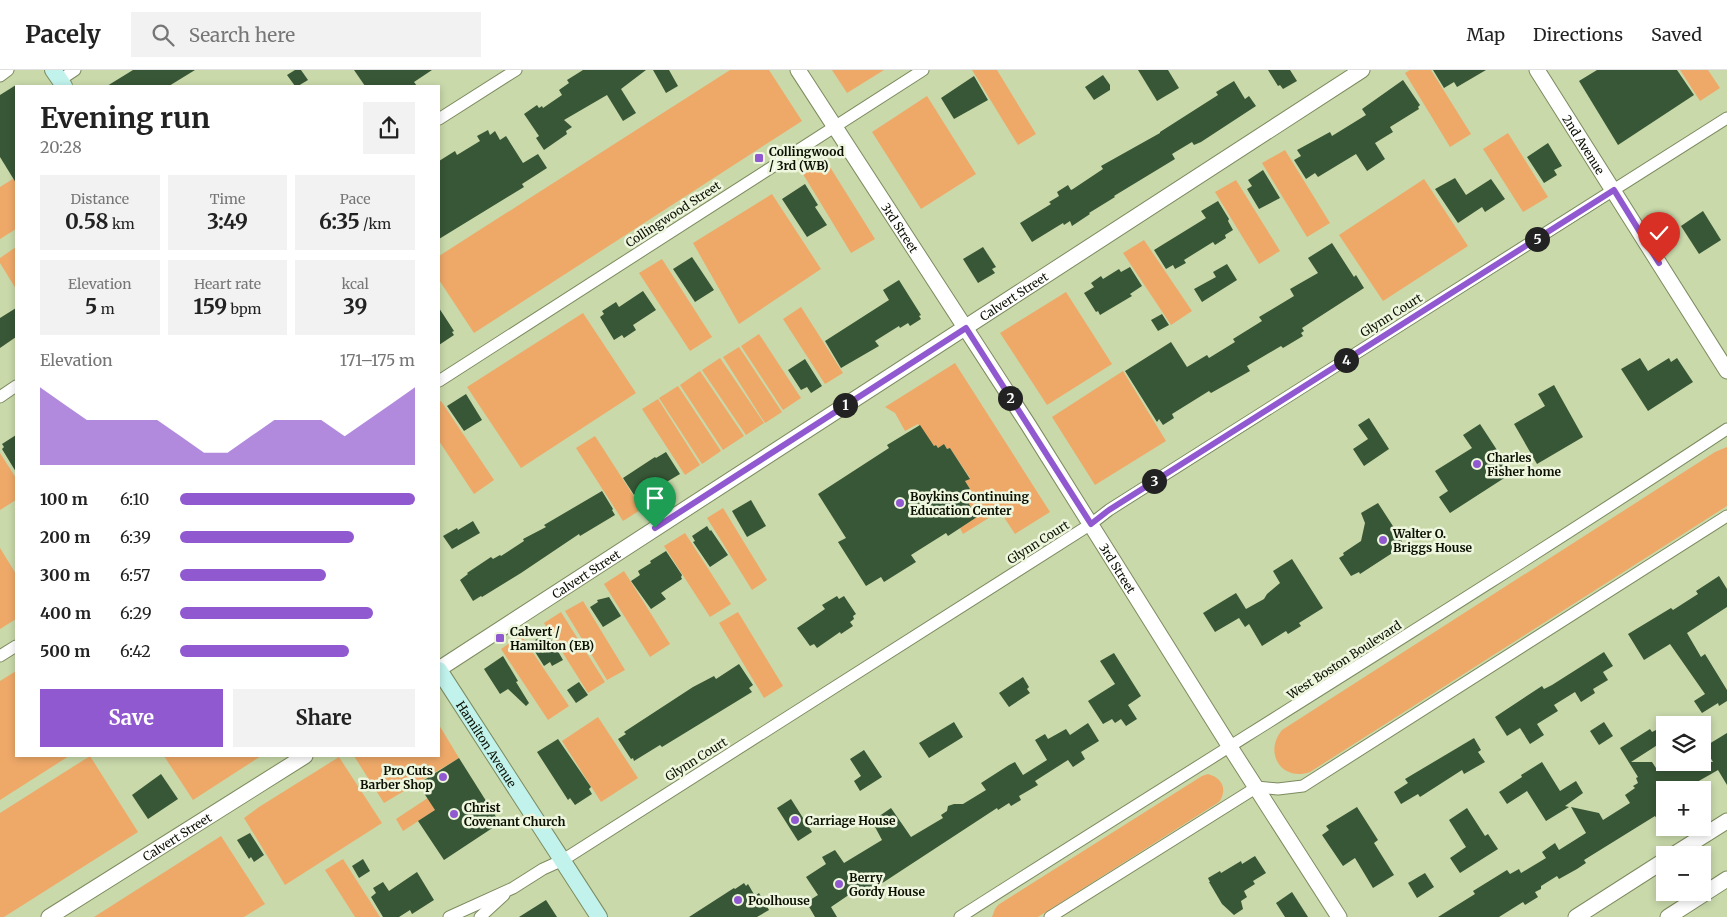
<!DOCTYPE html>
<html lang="en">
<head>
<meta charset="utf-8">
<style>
	:root { --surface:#fff; --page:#f2f2f2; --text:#222; --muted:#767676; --line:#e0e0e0; --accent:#9159d0 }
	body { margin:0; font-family:Merriweather,serif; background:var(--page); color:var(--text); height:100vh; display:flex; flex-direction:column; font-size:19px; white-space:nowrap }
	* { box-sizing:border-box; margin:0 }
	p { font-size:16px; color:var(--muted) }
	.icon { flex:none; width:28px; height:28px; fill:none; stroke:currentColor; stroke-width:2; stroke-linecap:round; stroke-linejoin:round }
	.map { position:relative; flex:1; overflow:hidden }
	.drawer { position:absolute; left:15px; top:15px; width:425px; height:672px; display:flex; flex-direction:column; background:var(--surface); border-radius:0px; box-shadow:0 2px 8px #0003 }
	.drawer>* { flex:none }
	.tools { position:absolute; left:1656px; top:646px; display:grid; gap:10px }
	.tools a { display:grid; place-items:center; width:55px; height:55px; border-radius:0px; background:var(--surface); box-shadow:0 2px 8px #0003; font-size:25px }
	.pin { position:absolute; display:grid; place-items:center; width:42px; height:42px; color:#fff; margin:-51px -21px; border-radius:50% 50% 50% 0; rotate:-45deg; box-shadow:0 0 5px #0007 }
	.pin .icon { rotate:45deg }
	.km { position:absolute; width:25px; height:25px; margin:-12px; border-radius:50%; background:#222; color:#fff; font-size:14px; line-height:25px; text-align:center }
	.round { display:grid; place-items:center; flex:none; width:52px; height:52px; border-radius:0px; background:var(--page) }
	.head { display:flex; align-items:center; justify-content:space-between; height:85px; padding:0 25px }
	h1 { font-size:28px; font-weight:700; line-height:38px }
	.metrics { display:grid; grid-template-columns:repeat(3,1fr); gap:8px; height:85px; padding:5px 25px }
	.metrics div { display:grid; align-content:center; border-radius:0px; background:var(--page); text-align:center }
	.metrics b { font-size:21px; font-weight:700 }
	.metrics small { font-size:14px; font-weight:400 }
	.metrics p { font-size:14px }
	.chart { height:140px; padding:10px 25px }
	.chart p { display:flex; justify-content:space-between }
	.chart svg { width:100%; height:90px; margin-top:5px; fill:var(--accent); opacity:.7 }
	.primary-button { display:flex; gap:10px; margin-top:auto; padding:10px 25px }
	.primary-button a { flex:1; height:58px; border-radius:0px; background:var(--accent); color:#fff; font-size:20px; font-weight:700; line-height:58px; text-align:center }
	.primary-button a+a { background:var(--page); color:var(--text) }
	ul { padding:0 25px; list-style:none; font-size:16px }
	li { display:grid; grid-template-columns:80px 60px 1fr; align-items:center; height:38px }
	li i { height:12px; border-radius:6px; background:var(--accent) }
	header { display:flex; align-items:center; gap:30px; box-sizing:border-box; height:70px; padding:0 25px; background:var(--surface); border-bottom:1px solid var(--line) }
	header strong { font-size:24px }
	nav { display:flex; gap:28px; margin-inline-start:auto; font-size:18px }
	.search { width:350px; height:45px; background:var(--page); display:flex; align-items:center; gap:12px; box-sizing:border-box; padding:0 18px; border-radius:0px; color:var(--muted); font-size:19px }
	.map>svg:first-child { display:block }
</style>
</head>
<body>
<header>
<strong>Pacely</strong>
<div class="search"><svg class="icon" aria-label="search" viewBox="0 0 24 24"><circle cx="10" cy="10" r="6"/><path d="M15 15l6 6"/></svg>Search here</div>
<nav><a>Map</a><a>Directions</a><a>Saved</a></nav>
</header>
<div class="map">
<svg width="1727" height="847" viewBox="0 0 1727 847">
	<rect width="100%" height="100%" fill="#c9d9aa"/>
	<g fill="#eea969">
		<polygon points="730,0 769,0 802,51 474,263 439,210 439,186"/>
		<polygon points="832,0 884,0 847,23"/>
		<polygon points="972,0 997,0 1036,64 1018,75"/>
		<polygon points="1410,0 1431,0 1471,64 1450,77 1405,3"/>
		<polygon points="1680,0 1708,0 1720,18 1700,31"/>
		<polygon points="927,26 976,104 921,139 872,62"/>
		<polygon points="1508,63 1548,127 1523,142 1483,79"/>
		<polygon points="1285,80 1330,153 1307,167 1262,93"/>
		<polygon points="825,89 875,169 851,183 803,104"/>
		<polygon points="16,107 16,159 0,169 0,117"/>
		<polygon points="1424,109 1468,176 1383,231 1339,165"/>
		<polygon points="1236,110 1280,181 1259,194 1215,122"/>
		<polygon points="772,124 821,199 739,254 693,173"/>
		<polygon points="1144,170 1192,241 1171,255 1123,183"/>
		<polygon points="16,177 16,219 0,193 0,188"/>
		<polygon points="662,189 712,267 690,281 639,203"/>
		<polygon points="1066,222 1112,294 1047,335 1000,263"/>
		<polygon points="801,237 843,303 825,314 783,249"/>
		<polygon points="583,243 636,323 521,398 467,317"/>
		<polygon points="759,264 801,328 783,340 741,276"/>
		<polygon points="739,277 782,342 765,353 723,287"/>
		<polygon points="720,288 764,353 746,365 702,300"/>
		<polygon points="955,293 1050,442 1015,464 1000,441 963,464 960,458 977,447 964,426 967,424 965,422 970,419 965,411 970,408 950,378 947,379 944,374 938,378 936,375 934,376 918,354 905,361 895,343 885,337"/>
		<polygon points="700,301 744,366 723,380 680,315"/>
		<polygon points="1123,301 1166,371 1095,415 1052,347"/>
		<polygon points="678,316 721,381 702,394 659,328"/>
		<polygon points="658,329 700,395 685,405 642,339"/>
		<polygon points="441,331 494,410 474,424 439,371 439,332"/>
		<polygon points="595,366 642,439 623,451 576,378"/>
		<path d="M1727,377V436L1310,702C1282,712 1263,683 1282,660L1715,382Z"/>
		<polygon points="0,383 16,408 16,430 0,440"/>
		<polygon points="723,438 767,510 752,520 707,448"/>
		<polygon points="685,463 731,534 710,547 664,476"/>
		<polygon points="0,478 16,504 16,549 0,559"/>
		<polygon points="624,501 670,574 650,587 604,514"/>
		<polygon points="583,531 625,600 607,610 565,541"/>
		<polygon points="561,542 605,612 588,623 544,553"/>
		<polygon points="738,542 783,616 764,628 719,553"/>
		<polygon points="521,565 569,636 548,650 501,579"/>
		<polygon points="16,601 16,686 69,686 0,730 0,611"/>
		<polygon points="598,647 638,708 601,732 562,671"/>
		<polygon points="439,655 459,688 384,733 354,686 439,686"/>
		<polygon points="90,686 138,762 4,847 0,847 0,743"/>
		<polygon points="164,686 261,686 193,730"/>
		<polygon points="339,687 382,753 285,815 244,748 259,737"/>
		<polygon points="467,702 475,714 403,761 396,749"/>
		<path d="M1208,704C1222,708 1228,719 1219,732L1038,847H992L995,839L998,835L1202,706Z"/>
		<polygon points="221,766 265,834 244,847 94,847"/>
		<polygon points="343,789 380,847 355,847 325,800"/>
	</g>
	<g fill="#385736">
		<polygon points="133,0 195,0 169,16 107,16"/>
		<polygon points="295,0 301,0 308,10 298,16 295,16 287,5"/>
		<polygon points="354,0 432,0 414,12 417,16 365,16"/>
		<polygon points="583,0 646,0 621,19 636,43 623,51 607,25 564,50 572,57 566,61 567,64 544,80 536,68 539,66 524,44 537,35 539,38 542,36 543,38 562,25 559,20 569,13 567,10"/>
		<polygon points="653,0 669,0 678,16 666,23"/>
		<polygon points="1138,0 1168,0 1179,18 1157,31"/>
		<polygon points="1268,0 1290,0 1297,11 1283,19 1280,15 1278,16"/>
		<polygon points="1433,0 1486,0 1457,17 1454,12 1444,18"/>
		<polygon points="1597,0 1677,0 1694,25 1618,75 1579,11"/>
		<polygon points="1103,5 1110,15 1110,20 1094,30 1085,17"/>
		<polygon points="974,6 988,30 954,49 941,28"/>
		<polygon points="1403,10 1420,35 1418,37 1419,39 1390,57 1393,62 1375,73 1385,89 1367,101 1356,84 1318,107 1315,103 1306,109 1294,90 1301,86 1297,80 1330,62 1332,66 1366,45 1362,39"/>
		<polygon points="1234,11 1245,29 1249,26 1256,36 1201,72 1194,75 1192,72 1172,84 1175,89 1114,126 1115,127 1089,143 1090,144 1072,156 1070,151 1064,155 1063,153 1032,172 1020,153 1051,134 1049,132 1059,126 1057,122 1068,115 1071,120 1073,119 1103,99 1101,96 1160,63 1160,62 1218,25 1216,22"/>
		<polygon points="16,15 16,113 0,87 0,25"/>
		<polygon points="488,60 490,65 495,61 500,70 506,66 523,93 538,84 547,98 522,114 524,117 439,169 439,91 455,81 457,85 480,71 477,66"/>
		<polygon points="1548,73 1562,96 1554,100 1557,105 1544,113 1527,87"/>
		<polygon points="1263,100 1280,128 1259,139 1247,119 1252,116 1248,110"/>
		<polygon points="1455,108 1466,125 1491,109 1505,129 1485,142 1482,137 1458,153 1435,119"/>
		<polygon points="805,114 818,135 815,137 827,155 807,167 782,129"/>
		<polygon points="1218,131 1229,149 1228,151 1233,160 1225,165 1226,168 1215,175 1213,172 1184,190 1186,193 1175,199 1173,195 1166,199 1154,180 1206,148 1201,141"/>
		<polygon points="1703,141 1721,170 1699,184 1681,156"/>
		<polygon points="1332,173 1354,207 1356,205 1364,218 1302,258 1304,261 1301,263 1303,266 1283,278 1281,276 1247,296 1250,301 1211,323 1209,321 1172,344 1174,348 1163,355 1159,349 1157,352 1125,301 1171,272 1187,297 1207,285 1209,288 1235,272 1233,269 1262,251 1259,247 1294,226 1290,219 1318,203 1308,188"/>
		<polygon points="983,177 996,197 992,199 995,203 978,213 963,189"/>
		<polygon points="692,187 714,220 695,232 673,199"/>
		<polygon points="1227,194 1237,210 1202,232 1194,219 1216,207 1213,202"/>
		<polygon points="1130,197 1142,216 1130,224 1132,226 1100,245 1098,241 1096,242 1084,223 1094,217 1091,213 1101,206 1103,209 1119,199 1121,202"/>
		<polygon points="899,210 921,245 919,246 921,249 910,256 908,253 900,258 899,256 875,271 879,276 841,298 825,271 889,230 883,220"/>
		<polygon points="643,221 656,240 633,255 636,260 624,268 622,265 614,270 600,247 604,244 602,241 616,232 619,237"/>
		<polygon points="16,238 16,267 0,278 0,248"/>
		<polygon points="439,238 454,261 452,262 454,265 439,275"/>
		<polygon points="1162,244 1169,255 1158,261 1151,250"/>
		<polygon points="1640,288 1648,301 1669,288 1671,292 1677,288 1693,312 1648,341 1621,299"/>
		<polygon points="805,289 822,316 811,323 807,317 801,320 788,300"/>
		<polygon points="1554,315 1583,367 1537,394 1514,354 1545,336 1538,324"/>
		<polygon points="466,324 482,350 464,361 447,336"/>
		<polygon points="1369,348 1389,379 1364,396 1353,379 1368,369 1358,355"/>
		<polygon points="1480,354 1512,403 1450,443 1439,427 1448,421 1435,401 1472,378 1463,365"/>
		<polygon points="920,355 934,376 936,375 938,378 944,374 947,379 950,378 970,409 965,411 970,419 965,422 967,424 964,426 977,447 948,466 946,463 911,485 916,492 884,512 881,507 866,516 838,472 846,468 818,424 889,378 887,375"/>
		<polygon points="16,365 16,402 2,379 4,377 2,374"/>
		<polygon points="666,382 680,404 648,423 646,419 638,424 636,423 634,425 623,408 655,387 656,388"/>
		<polygon points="602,421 613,439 612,440 615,445 580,466 579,464 521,503 482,527 481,526 473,531 460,510 468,504 467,503 491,487 493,489 500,485 501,486 524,471 523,469 546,457 544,455"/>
		<polygon points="751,430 766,456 747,467 732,441"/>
		<polygon points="1378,433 1402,470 1400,478 1360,504 1359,502 1351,506 1339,488 1344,485 1343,483 1361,471 1365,453 1361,443"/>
		<polygon points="473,451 480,463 452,479 443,466 457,458 458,460"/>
		<polygon points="707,456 710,461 711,460 728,485 710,497 693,472 695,471 692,466"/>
		<polygon points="666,481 682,505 681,507 682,509 661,523 666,529 651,539 631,511 640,505 638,501 651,493 650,491"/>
		<polygon points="1292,489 1323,538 1299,553 1301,556 1288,564 1286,561 1262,576 1249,554 1245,557 1239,548 1215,562 1203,543 1236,523 1246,539 1264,529 1267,524 1280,513 1273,501"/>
		<polygon points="1719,506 1727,519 1727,537 1687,563 1701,587 1705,584 1727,620 1727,631 1719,636 1718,633 1702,643 1694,631 1705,624 1670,574 1644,590 1628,564 1671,538 1673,540 1698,524 1696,521"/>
		<polygon points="837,526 839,529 844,526 856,544 853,546 854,549 850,552 853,556 841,564 840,562 817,578 814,574 810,576 797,558 825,539 822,535"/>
		<polygon points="609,527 621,546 603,557 590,537 598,532 597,530"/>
		<polygon points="545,564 547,567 549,566 563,590 552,596 550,592 544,596 532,577 537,574 535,570"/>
		<polygon points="1604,582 1613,596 1603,602 1608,610 1593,619 1595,623 1581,632 1575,622 1554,635 1558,641 1537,654 1544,665 1530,674 1520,658 1507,666 1495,647 1542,616 1544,619 1552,615"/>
		<polygon points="1114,583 1141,626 1128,635 1137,649 1126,656 1121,649 1115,653 1112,649 1103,654 1088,631 1115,614 1100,591"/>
		<polygon points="503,586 518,611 516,612 529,633 526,636 508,619 500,624 484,599"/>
		<polygon points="739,594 753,615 749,618 752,622 662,677 660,675 634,691 633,688 631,689 618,669 626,664 624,662 693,617 714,606 716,609"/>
		<polygon points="1023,607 1029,617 1027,619 1030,623 1009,637 999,623"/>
		<polygon points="579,612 588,625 576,633 567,620"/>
		<polygon points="954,652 963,667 929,688 919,673"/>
		<polygon points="1604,652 1613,666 1599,675 1590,661"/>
		<polygon points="1088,653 1099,671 1081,682 1085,689 1073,697 1068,690 1035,711 1038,715 1019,726 1021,730 1011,736 1009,733 998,740 997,738 861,827 856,820 831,837 837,847 815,847 808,835 812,833 810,830 818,825 806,807 826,794 822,787 835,780 844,793 882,770 874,755 875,749 891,738 911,767 943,748 941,745 947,741 948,736 954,734 963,734 986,720 981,713 1009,695 1015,692 1023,705 1047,690 1035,670 1045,664 1048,669 1066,659 1070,665"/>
		<polygon points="1650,659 1652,662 1656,660 1662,669 1658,672 1659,674 1631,692 1652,692 1658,701 1672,692 1713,692 1704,677 1727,663 1727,715 1718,700 1697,712 1701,720 1665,720 1665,762 1655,746 1584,790 1586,793 1577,799 1559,809 1557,806 1541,816 1541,819 1535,822 1538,827 1525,835 1523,832 1499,847 1438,847 1475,824 1473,821 1507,800 1510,804 1519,799 1521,803 1546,788 1542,782 1555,773 1559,780 1586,763 1571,737 1599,743 1603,750 1630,733 1625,725 1635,718 1633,716 1638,713 1636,708 1638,707 1620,678"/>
		<polygon points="1474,668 1481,680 1478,682 1485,692 1464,704 1462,700 1420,727 1418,724 1401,734 1394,722 1408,713 1405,709"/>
		<polygon points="558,669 591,717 589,719 592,724 575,735 570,728 568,730 537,682"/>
		<polygon points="864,680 882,707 860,721 854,711 861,706 850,689"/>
		<polygon points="459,688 500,753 444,790 418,751 435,740 418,714"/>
		<polygon points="1542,692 1560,721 1576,711 1583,723 1565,736 1569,737 1546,751 1527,721 1507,734 1499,722 1522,707 1521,705"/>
		<polygon points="161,704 178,729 148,749 132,725"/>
		<polygon points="791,729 812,762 798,771 777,738"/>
		<polygon points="1357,737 1378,770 1374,773 1394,805 1373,818 1355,788 1343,796 1322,765 1329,760 1326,756"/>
		<polygon points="1467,738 1485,766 1488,764 1498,779 1460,803 1450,788 1466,777 1449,750"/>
		<polygon points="250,763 264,785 254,792 251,787 249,789 237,770"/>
		<polygon points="1255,786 1266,803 1253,811 1255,814 1244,821 1247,827 1241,831 1243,839 1234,845 1222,834 1209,812 1210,812 1208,808 1220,801 1221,803 1241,791 1242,794"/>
		<polygon points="363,789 370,801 359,808 352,796"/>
		<polygon points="417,802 434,830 412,844 410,840 399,847 383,847 371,827 376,823 373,818 383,812 389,821"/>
		<polygon points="1425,803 1434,817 1417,828 1408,813"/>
		<polygon points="744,813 746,816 748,814 755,826 759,823 769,840 757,847 689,847 734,818 735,819"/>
		<polygon points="1292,822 1308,847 1285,847 1276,833"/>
		<polygon points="546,830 557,847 519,847"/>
	</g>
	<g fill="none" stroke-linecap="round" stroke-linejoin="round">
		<g stroke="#7d8b5f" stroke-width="13">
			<g id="minor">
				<polyline points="0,6 8,0"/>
				<polyline points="60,10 75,0"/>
				<polyline points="439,49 516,0"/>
				<polyline points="439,311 923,0"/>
				<polyline points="0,327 16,316"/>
				<polyline points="0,586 16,576"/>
				<polyline points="449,847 513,818 543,799 563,790 1091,454 1109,440 1727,48"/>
				<polyline points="480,847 504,825"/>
				<path d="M960,847C1215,684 1474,526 1727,359"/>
				<polyline points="1050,847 1257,717 1278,719 1303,716 1727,446"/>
			</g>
		</g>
		<g stroke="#7d8b5f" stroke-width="17">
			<g id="tertiary">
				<path id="s1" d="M798,0L1029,356L1230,677L1339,847"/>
				<path id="s2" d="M1537,0L1727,301"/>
				<path id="s3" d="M439,599L1362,0"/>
				<polyline points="1673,785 1727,751"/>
				<path id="s4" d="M49,847L305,686"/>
				<polyline points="1576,847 1665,790"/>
				<polyline points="1668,847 1727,809"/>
			</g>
		</g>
		<g stroke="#7d8b5f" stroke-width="18">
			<g id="secondary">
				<polyline points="53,0 64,16"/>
				<path id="s5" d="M439,600L599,847"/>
			</g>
		</g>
		<use href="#minor" stroke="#fff" stroke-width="11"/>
		<use href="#tertiary" stroke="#fff" stroke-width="15"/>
		<use href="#secondary" stroke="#c1f2ec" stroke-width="16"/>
	</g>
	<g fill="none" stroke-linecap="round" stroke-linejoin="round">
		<g stroke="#fff" stroke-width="10">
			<polyline id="route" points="655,458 966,258 1091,454 1109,440 1614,120 1659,193"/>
		</g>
		<use href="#route" stroke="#9159d0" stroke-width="6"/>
	</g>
	<g fill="#9159d0" stroke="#eef6de" stroke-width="2">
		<rect x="754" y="83" width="10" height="10" rx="2.5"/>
		<circle cx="1477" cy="394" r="5"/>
		<circle cx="900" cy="433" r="5"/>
		<circle cx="1383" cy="470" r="5"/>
		<rect x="495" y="563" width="10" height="10" rx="2.5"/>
		<circle cx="443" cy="707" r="5"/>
		<circle cx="454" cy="744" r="5"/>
		<circle cx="795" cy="750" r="5"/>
		<circle cx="839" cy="814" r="5"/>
		<circle cx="738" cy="830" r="5"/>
	</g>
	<g text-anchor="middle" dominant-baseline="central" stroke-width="5" stroke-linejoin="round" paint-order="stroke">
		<g font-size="12" fill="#0b1002" stroke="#eef6de">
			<text stroke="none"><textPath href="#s2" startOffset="88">2nd Avenue</textPath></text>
			<text transform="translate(673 144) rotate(-33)">Collingwood Street</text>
			<text stroke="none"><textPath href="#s1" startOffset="188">3rd Street</textPath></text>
			<text stroke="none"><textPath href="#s3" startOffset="685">Calvert Street</textPath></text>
			<text transform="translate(1391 245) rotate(-32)">Glynn Court</text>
			<text transform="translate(1038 472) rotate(-32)">Glynn Court</text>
			<text stroke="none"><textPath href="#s1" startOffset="592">3rd Street</textPath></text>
			<text stroke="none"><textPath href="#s3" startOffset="175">Calvert Street</textPath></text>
			<text transform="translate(1344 590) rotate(-33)">West Boston Boulevard</text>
			<text stroke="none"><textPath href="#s5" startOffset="88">Hamilton Avenue</textPath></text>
			<text transform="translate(696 689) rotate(-32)">Glynn Court</text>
			<text stroke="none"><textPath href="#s4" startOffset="151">Calvert Street</textPath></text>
		</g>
		<g font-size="12" font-weight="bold" fill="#0b1002" stroke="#eef6de" text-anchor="start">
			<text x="769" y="81">Collingwood<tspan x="769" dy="14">/ 3rd (WB)</tspan></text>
			<text x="1487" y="387">Charles<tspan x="1487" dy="14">Fisher home</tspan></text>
			<text x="910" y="426">Boykins Continuing<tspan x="910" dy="14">Education Center</tspan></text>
			<text x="1393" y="463">Walter O.<tspan x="1393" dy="14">Briggs House</tspan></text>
			<text x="510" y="561">Calvert /<tspan x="510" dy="14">Hamilton (EB)</tspan></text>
			<text x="433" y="700" text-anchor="end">Pro Cuts<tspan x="433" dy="14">Barber Shop</tspan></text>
			<text x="464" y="737">Christ<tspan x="464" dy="14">Covenant Church</tspan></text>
			<text x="805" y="750">Carriage House</text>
			<text x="849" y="807">Berry<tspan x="849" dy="14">Gordy House</tspan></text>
			<text x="748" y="830">Poolhouse</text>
		</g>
	</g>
</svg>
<div class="tools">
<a><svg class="icon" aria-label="layers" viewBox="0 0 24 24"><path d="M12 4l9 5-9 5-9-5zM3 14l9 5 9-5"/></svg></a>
<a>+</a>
<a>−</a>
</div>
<div class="pin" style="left:655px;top:458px;background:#1e9e55"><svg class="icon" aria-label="arrive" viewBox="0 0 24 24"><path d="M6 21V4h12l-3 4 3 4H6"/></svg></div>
<div class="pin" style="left:1659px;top:193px;background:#d93025"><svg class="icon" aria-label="check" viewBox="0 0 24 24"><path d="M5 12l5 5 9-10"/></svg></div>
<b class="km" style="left:845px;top:335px">1</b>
<b class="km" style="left:1010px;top:328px">2</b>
<b class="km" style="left:1154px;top:411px">3</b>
<b class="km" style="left:1346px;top:290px">4</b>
<b class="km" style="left:1537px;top:169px">5</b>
<section class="drawer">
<div class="head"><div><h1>Evening run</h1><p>20:28</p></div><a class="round"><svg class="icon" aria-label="share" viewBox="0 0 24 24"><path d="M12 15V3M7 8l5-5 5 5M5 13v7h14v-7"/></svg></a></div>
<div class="metrics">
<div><p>Distance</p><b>0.58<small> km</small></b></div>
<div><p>Time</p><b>3:49</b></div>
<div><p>Pace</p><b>6:35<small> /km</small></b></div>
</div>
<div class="metrics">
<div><p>Elevation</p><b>5<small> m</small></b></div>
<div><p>Heart rate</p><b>159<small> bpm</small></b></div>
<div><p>kcal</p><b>39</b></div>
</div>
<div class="chart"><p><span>Elevation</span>171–175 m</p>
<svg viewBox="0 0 160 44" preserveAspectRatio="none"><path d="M0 44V6L10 14L20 22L30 22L40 22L50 22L60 30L70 38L80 38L90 30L100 22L110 22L120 22L130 30L140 22L150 14L160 6V44z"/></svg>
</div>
<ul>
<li><b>100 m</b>6:10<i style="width:100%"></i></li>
<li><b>200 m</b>6:39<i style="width:74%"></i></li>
<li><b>300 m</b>6:57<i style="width:62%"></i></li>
<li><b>400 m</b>6:29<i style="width:82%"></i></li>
<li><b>500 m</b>6:42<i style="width:72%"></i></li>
</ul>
<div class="primary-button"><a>Save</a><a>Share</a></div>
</section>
</div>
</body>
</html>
